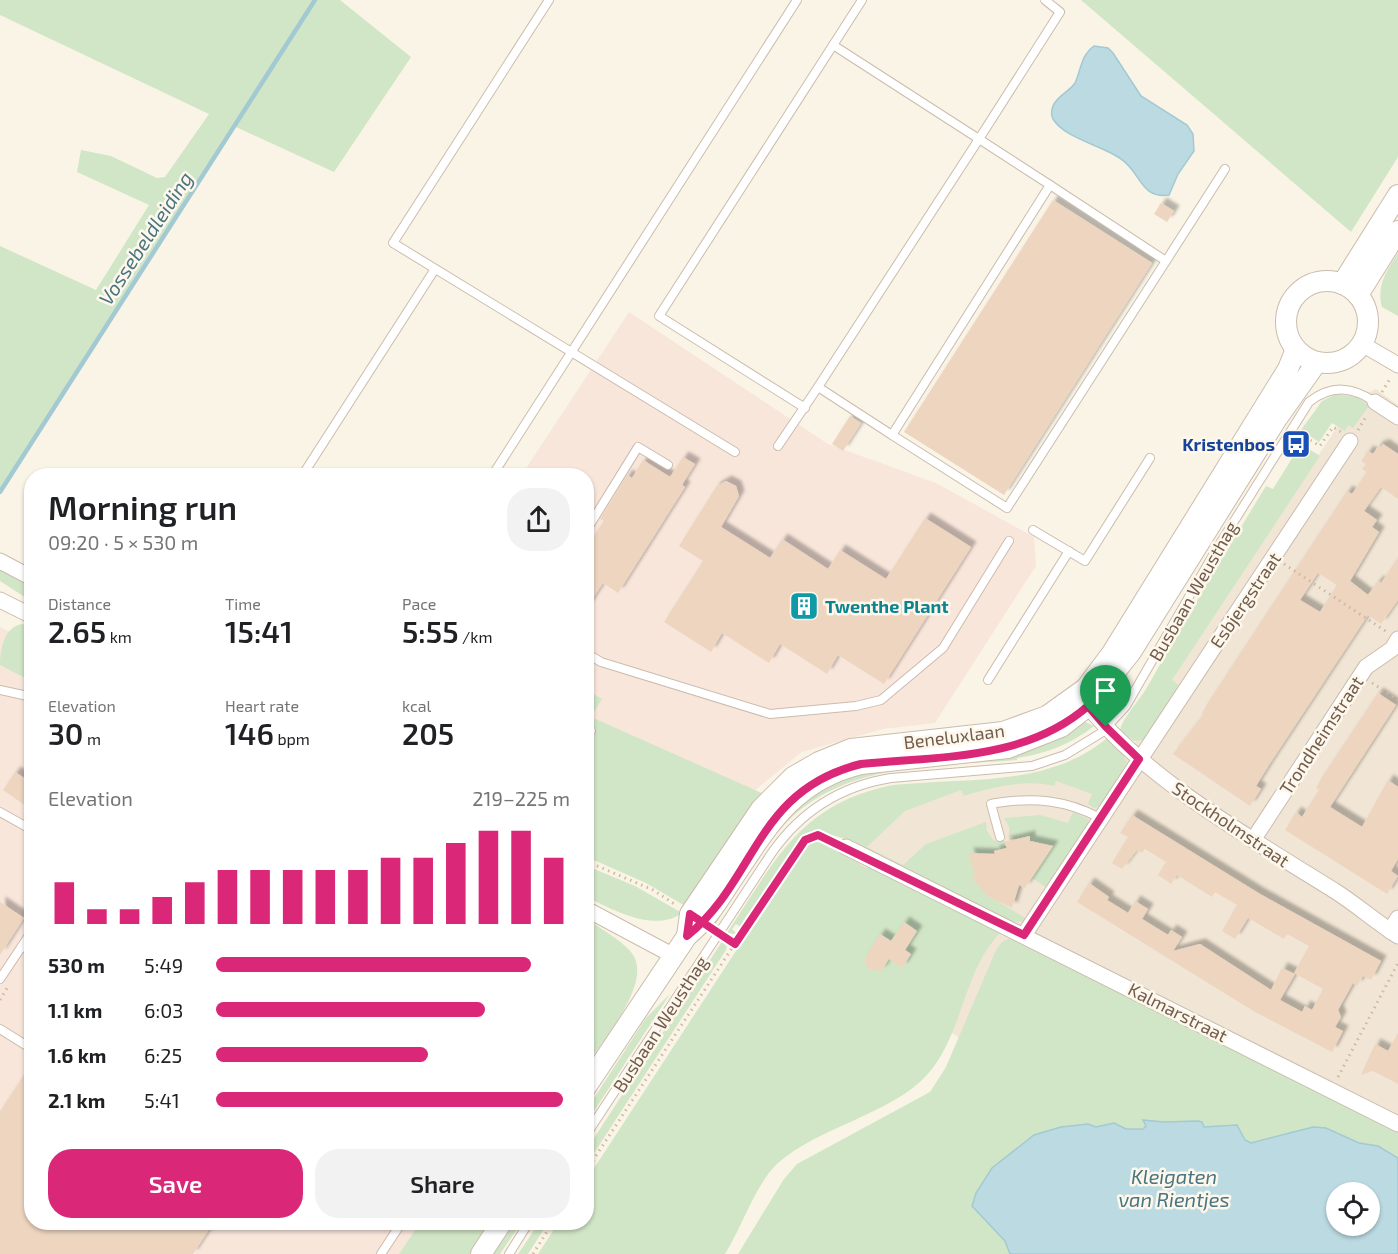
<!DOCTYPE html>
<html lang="en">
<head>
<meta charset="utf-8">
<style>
	:root { --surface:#fff; --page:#f2f2f2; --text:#202124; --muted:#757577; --accent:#db2777 }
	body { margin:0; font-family:"Exo 2",sans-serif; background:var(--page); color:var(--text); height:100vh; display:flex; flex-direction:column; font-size:22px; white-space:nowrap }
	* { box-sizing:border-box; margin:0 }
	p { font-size:20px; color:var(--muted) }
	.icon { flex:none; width:33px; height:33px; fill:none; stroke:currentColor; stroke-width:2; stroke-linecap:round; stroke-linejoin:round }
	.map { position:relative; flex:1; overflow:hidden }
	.drawer { position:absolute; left:24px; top:468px; width:570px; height:762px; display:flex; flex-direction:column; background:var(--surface); border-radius:24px; box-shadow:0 2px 4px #0004 }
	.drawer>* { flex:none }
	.controls { position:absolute; left:1326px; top:1182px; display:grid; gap:12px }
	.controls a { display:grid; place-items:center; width:54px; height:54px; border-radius:50%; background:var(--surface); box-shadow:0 2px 4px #0004; font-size:30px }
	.pin { position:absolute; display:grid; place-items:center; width:51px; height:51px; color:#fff; margin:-62px -26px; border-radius:50% 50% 50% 0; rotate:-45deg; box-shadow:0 0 6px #0007 }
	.pin .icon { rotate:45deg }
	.round { display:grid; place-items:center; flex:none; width:63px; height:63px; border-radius:24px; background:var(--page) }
	.headline { display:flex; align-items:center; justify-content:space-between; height:102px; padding:0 24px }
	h1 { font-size:33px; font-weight:600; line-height:45px }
	.metrics { display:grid; grid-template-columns:repeat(3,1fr); gap:9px; height:102px; padding:6px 24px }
	.metrics div { display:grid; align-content:center }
	.metrics b { font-size:30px; font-weight:600 }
	.metrics small { font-size:16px; font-weight:400 }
	.metrics p { font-size:16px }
	.chart { height:168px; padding:12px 24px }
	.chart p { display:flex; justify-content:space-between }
	.chart svg { width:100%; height:108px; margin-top:6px; stroke:var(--accent); stroke-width:6 }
	.action { display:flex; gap:12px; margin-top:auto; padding:12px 24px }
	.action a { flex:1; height:69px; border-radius:24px; background:var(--accent); color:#fff; font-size:24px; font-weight:600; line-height:69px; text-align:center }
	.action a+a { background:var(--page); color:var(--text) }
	ul { padding:0 24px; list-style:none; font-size:20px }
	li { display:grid; grid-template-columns:96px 72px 1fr; align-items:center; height:45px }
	li i { height:15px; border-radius:8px; background:var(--accent) }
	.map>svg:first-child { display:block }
</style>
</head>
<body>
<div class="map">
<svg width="1398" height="1254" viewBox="0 0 1398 1254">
	<defs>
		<filter id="shadow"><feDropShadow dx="5.5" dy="-5.5" stdDeviation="1.5" flood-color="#0004"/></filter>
	</defs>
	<rect width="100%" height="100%" fill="#faf4e6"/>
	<polygon fill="#f1e6d5" points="1376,389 1398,405 1398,1124 966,1042 806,938 865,847 904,809 963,789 1055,778 1106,795 1170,679 1355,400"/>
	<g fill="#f9e6db">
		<polygon points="629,312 828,444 936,483 1034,537 1036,566 935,723 883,729 802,752 754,791 587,722 586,476 521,476"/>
		<polygon points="0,627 31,643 32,1222 461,1223 441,1254 0,1254"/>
	</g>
	<g fill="#d1e6c6">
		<polygon points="0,0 340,0 411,57 334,172 236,127 0,492 0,246 96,290 149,205 77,172 81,150 111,156 157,178 165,177 209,114 0,15"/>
		<polygon points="1081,0 1398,0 1398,157 1351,232"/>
		<path d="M1398,253V316L1382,307C1376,286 1387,270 1398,253Z"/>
		<polygon points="1336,394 1357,397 1369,406 1353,428 1348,425 1345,431 1332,423 1319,442 1301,430 1322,401"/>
		<path d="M1301,444L1320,456L1172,680L1181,687L1149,733L1143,740L1134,741L1120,731C1120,722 1140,699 1146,689C1185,620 1225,553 1266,486L1273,489Z"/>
		<polygon points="0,567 31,583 31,601 0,581"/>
		<path d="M22,624L31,626V681L0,665C0,649 4,627 22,624Z"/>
		<path d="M592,693L602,699L591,717L764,794L687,907L646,883L587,857L586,736L591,738L596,729C583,719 587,707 592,693Z"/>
		<path d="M1083,721L1094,726C1071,744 1046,754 1017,758V760C934,767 843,761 782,827C756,856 736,893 715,925L708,921L766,832L832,778Z"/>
		<path d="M1107,738L1124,755L1127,762L1101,807L1094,808L1088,804L1092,794L1056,781L1054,786C1026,779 991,787 964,796L961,790L905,811L867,847L903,865L926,844L986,822L987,831L994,841L1004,839L1007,848L994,851L989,896L1027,919L1023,922L1010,921L842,838L817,831L802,837L741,927L736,924L732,929L737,934L727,933C775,861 800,803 893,785C965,777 1048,788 1107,738Z"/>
		<polygon points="1073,812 1088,819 1089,825 1047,888 1032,878 1053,846 1030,843 1030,836 1014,840 1013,836 1009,837 1009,827 1004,818 1040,815 1068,823"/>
		<path d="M820,840L858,857L859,864L866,868L870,864L1000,933C963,971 963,1035 927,1075C893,1113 817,1128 778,1163C756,1183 742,1227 725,1254H538L558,1223L586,1222L587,1179L796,859L810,842Z"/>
		<path d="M587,866L635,886L682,913C655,933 613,910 587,897Z"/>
		<path d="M587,919C601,929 620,939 631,952C655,981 603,1039 587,1065Z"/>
		<path d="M1013,936L1398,1129V1158L1378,1146L1359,1143L1326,1128L1313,1127L1251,1143L1245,1140L1237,1125L1204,1127L1198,1121L1164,1122L1143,1120L1146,1128L1126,1129L1114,1123L1096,1127C1089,1123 1081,1126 1073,1126C1044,1128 1032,1137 1011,1155C992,1171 978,1180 972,1206L1005,1241L1010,1254H738L784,1179L797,1164L930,1092L946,1067L996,950L1002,942Z"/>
		<polygon points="723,940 727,945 726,950 587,1164 587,1149"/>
		<polygon points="670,994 587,1122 587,1109 646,1018"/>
		<polygon points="420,1223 492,1223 471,1254 399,1254"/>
		<polygon points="512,1223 521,1223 500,1254 492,1254"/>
		<polygon points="539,1223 548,1223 528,1254 518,1254"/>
	</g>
	<g fill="#bcdae2" stroke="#a3c9d3" stroke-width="1.5" fill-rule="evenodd">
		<path d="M1094,46L1108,48L1113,53L1141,96L1187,125L1193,134L1194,151L1178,174L1169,195C1140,199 1141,172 1121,159C1104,146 1064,138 1053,119C1051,115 1051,111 1053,106C1057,96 1069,92 1075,83C1081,70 1081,55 1094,46Z"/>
		<path d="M1143,1120L1164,1122L1198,1121L1202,1122L1204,1127L1237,1125L1245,1140L1251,1143L1313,1127L1326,1128L1359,1143L1378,1146L1398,1158V1254H1010L1005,1241L972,1206L976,1193L992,1168L1034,1135L1061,1127L1088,1124L1096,1127L1114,1123L1126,1129H1143L1146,1126ZM1336,1192H1370V1226H1336Z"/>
	</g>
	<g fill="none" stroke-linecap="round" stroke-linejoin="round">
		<polyline stroke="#a3c9d3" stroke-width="4.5" points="0,492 315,0"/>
	</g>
	<g fill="#edd5c0" fill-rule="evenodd" filter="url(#shadow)">
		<polygon points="1053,200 1152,263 1004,495 904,432"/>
		<polygon points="1161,203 1174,211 1167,222 1154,214"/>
		<polygon points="850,416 861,423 843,451 832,444"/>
		<path d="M1383,444L1398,454V499L1381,487L1364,511L1377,520L1372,527L1379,532L1350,581L1368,595L1378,581L1381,583L1398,558V600L1381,624L1368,615L1269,765L1256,786L1261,789L1250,806L1173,754L1204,714L1202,713L1209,701L1347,491L1352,494L1367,472L1362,469L1366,464L1361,461L1368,451L1373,454L1379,445L1381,447ZM1318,573L1337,585L1320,612L1300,600Z"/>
		<polygon points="683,457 695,464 682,485 685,487 618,593 603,583 586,609 586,548 604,521 600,519 627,475 632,478 643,460 670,477"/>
		<polygon points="726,481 736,486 739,496 721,527 770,558 782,539 828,569 840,550 886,579 925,518 971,547 884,684 838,655 827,674 780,644 769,663 722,633 711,652 664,622 703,561 679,546 716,487"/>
		<polygon points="1378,693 1396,705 1330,807 1362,827 1388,780 1398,787 1398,859 1391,871 1398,876 1387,894 1285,830 1296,812 1302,817 1319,790 1316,788 1322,777"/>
		<polygon points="15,772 32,783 32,798 26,806 3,790"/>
		<polygon points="1132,815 1260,894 1381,961 1371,980 1363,976 1357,986 1353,983 1338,1010 1341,1017 1335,1027 1343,1031 1332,1052 1255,1012 1077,902 1089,883 1109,897 1107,900 1128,913 1135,901 1148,909 1142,919 1168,935 1171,930 1182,937 1173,951 1200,944 1271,990 1282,968 1295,974 1280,1000 1302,1012 1305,1006 1312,1010 1323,989 1294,973 1309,946 1287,934 1284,939 1248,918 1235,939 1222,931 1237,905 1215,892 1212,897 1177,875 1171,884 1158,875 1166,862 1145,849 1142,853 1137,850 1122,869 1112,863 1128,837 1120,833"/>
		<polygon points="1030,836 1030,841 1053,846 1025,888 1019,885 1012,908 989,897 971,878 975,875 968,853 995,854 994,851 1007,848 1004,842"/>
		<polygon points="0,902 24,918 0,955"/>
		<polygon points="904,922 917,931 905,950 911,954 902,968 889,959 881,971 868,969 864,960 880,934 891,941"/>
		<polygon points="1398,1033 1398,1084 1373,1071 1361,1075 1375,1044 1388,1051"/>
		<polygon points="32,1063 32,1222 214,1222 193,1254 0,1254 0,1111"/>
	</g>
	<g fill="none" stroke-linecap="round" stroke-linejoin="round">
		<g stroke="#cbbcad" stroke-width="10">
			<g id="service">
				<polyline points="549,0 393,243 735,452"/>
				<polyline points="833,45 979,139 1060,12 1045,0"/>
				<polyline points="818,387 979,139 1050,185"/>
				<polyline points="805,408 659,316 862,0"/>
				<polyline points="892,435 1007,508 1166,261"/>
				<polyline points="778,446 818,387 892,435 1050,185 1166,261 1225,169"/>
				<polyline points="302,476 435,269"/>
				<polyline points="492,476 797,0"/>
				<polyline points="1033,530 1085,561 1150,458"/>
				<polyline points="586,531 638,447 668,465"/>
				<polyline points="586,653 601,662 770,714 856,706 881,700 943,648 1009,541"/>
				<polyline points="988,680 1069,551"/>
				<polyline points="0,690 32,697"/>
				<polyline points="586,730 591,731"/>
				<polyline points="0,812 32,830"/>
				<path d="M1000,837L991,804L996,803C1034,797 1066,800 1100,818"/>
				<polyline points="22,946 32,952"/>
				<polyline points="0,979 32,931"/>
				<polyline points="0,1029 32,1049"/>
				<path d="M586,1135L771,854C800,812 841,786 891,778L1032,766L1065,755L1101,733L1126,706L1216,550L1309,402C1332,384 1353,387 1375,402"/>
				<polyline points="381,1254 402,1222"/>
				<polyline points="509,1254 529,1222"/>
			</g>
		</g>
		<g stroke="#cbbcad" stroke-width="17">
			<g id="minor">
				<polyline points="1362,344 1398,365"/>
				<polyline points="1375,402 1398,417"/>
				<polyline points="0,561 32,578"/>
				<polyline points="0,600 32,616"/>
				<path d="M1081,697C1139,776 1252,839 1335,891C1357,905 1376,922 1398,936"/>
				<polyline points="1253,840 1366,667 1392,649 1398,639"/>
				<polyline points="846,847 1398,1124"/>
				<polyline points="586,909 674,956"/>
				<polyline points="1390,931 1398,918"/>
				<polyline points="1024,935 1350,441"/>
			</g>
		</g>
		<g stroke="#cbbcad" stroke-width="22">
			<g id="tertiary">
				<circle cx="1327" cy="322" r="41"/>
				<polyline points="1342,284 1398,195"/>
				<polyline points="1358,295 1398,231"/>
				<polyline points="687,936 690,914 761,809 793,777 819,762 851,749 1003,732 1047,716 1086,688 1112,653 1288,369 1296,349"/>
				<path d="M586,1087L687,936C704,922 715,906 727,887C765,831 790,781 861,764L1008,748L1061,727L1088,706L1131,652L1276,420L1317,362"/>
				<polyline points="481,1254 502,1222"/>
			</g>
		</g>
		<g stroke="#d2b8a3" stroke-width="3" stroke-dasharray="1.5 4.5" stroke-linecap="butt">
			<polyline points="1382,392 1391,377"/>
			<polyline points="1358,430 1367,415"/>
			<polyline points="1300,434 1320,446 1333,427 1341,432"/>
			<polyline points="1284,564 1387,632"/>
			<polyline points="1372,683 1398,700"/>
			<polyline points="586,861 653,890 676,905"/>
			<polyline points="0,1000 7,988"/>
			<polyline points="1338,1077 1398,963"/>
			<polyline points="586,1171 791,858 810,837 821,835 834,841"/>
			<polyline points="533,1254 553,1222"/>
		</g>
		<use href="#service" stroke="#fff" stroke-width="8"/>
		<use href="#minor" stroke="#fff" stroke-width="15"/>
		<use href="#tertiary" stroke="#fff" stroke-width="20"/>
	</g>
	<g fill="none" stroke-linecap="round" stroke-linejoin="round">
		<g stroke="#fff" stroke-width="12">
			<path id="route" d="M1106,727L1088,706C1025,761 939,756 861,764C755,790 757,880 687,936L690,914L735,944L805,840L818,835L1024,935L1139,759L1106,727"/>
		</g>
		<use href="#route" stroke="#db2777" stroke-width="8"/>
	</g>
	<defs>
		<g id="bus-square" transform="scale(1.5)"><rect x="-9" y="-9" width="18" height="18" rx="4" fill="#1a4fb4" stroke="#fdf7ec"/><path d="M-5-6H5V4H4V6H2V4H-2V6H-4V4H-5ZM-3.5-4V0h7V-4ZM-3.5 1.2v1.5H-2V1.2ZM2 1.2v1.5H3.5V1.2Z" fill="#fff"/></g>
		<g id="building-square" transform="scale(1.5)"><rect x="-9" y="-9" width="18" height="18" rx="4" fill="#0f9aa8" stroke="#fdf7ec"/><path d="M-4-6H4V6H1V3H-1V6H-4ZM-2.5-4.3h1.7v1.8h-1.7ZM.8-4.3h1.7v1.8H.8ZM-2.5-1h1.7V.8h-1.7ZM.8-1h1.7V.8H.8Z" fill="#fff"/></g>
	</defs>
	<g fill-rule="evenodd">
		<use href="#bus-square" x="1296" y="444"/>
		<use href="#building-square" x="804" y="606"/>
	</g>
	<g text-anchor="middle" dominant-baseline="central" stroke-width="5" stroke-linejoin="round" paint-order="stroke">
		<g font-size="18" font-weight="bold" fill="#164399" stroke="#fdf7ec" text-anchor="end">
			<text x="1275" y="444">Kristenbos</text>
		</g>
		<g font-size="18" fill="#715c4d" stroke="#fdf7ec">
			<text transform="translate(1193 591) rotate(-60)">Busbaan Weusthag</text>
			<text transform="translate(1245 600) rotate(-56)">Esbjergstraat</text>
			<text transform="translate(1321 735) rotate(-57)">Trondheimstraat</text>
			<text transform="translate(954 736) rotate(-7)">Beneluxlaan</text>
			<text transform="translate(1231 824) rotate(34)">Stockholmstraat</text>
			<text transform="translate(1178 1012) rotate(27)">Kalmarstraat</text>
			<text transform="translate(660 1024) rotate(-57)">Busbaan Weusthag</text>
		</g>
		<g font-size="18" font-weight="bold" fill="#0d838f" stroke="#fdf7ec" text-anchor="start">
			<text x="825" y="606">Twenthe Plant</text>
		</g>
		<g font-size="20" font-style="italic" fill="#497582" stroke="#fdf7ec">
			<text transform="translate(145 238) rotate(-57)">Vossebeldleiding</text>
			<text x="1174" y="1176">Kleigaten<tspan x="1174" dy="23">van Rientjes</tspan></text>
		</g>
	</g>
</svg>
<div class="controls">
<a><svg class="icon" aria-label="locate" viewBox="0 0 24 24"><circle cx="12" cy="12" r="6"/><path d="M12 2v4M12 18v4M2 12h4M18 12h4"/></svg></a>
</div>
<div class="pin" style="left:1106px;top:727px;background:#1e9e55"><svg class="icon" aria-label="arrive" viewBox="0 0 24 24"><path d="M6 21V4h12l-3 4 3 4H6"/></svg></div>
<section class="drawer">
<div class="headline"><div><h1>Morning run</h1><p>09:20 · 5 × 530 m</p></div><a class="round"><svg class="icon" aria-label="share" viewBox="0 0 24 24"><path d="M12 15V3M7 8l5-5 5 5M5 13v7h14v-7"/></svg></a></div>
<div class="metrics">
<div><p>Distance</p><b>2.65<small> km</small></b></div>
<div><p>Time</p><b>15:41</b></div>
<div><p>Pace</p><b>5:55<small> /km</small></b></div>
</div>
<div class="metrics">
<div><p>Elevation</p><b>30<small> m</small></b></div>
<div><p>Heart rate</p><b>146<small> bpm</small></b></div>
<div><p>kcal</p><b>205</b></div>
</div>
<div class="chart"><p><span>Elevation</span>219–225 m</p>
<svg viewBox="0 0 160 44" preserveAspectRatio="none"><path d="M5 44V27M15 44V38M25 44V38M35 44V33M45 44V27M55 44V22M65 44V22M75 44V22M85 44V22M95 44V22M105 44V17M115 44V17M125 44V11M135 44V6M145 44V6M155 44V17"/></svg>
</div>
<ul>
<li><b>530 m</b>5:49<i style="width:89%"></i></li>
<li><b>1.1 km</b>6:03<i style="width:76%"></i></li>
<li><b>1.6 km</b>6:25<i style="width:60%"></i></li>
<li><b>2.1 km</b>5:41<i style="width:98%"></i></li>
</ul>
<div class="action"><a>Save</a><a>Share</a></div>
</section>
</div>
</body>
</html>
